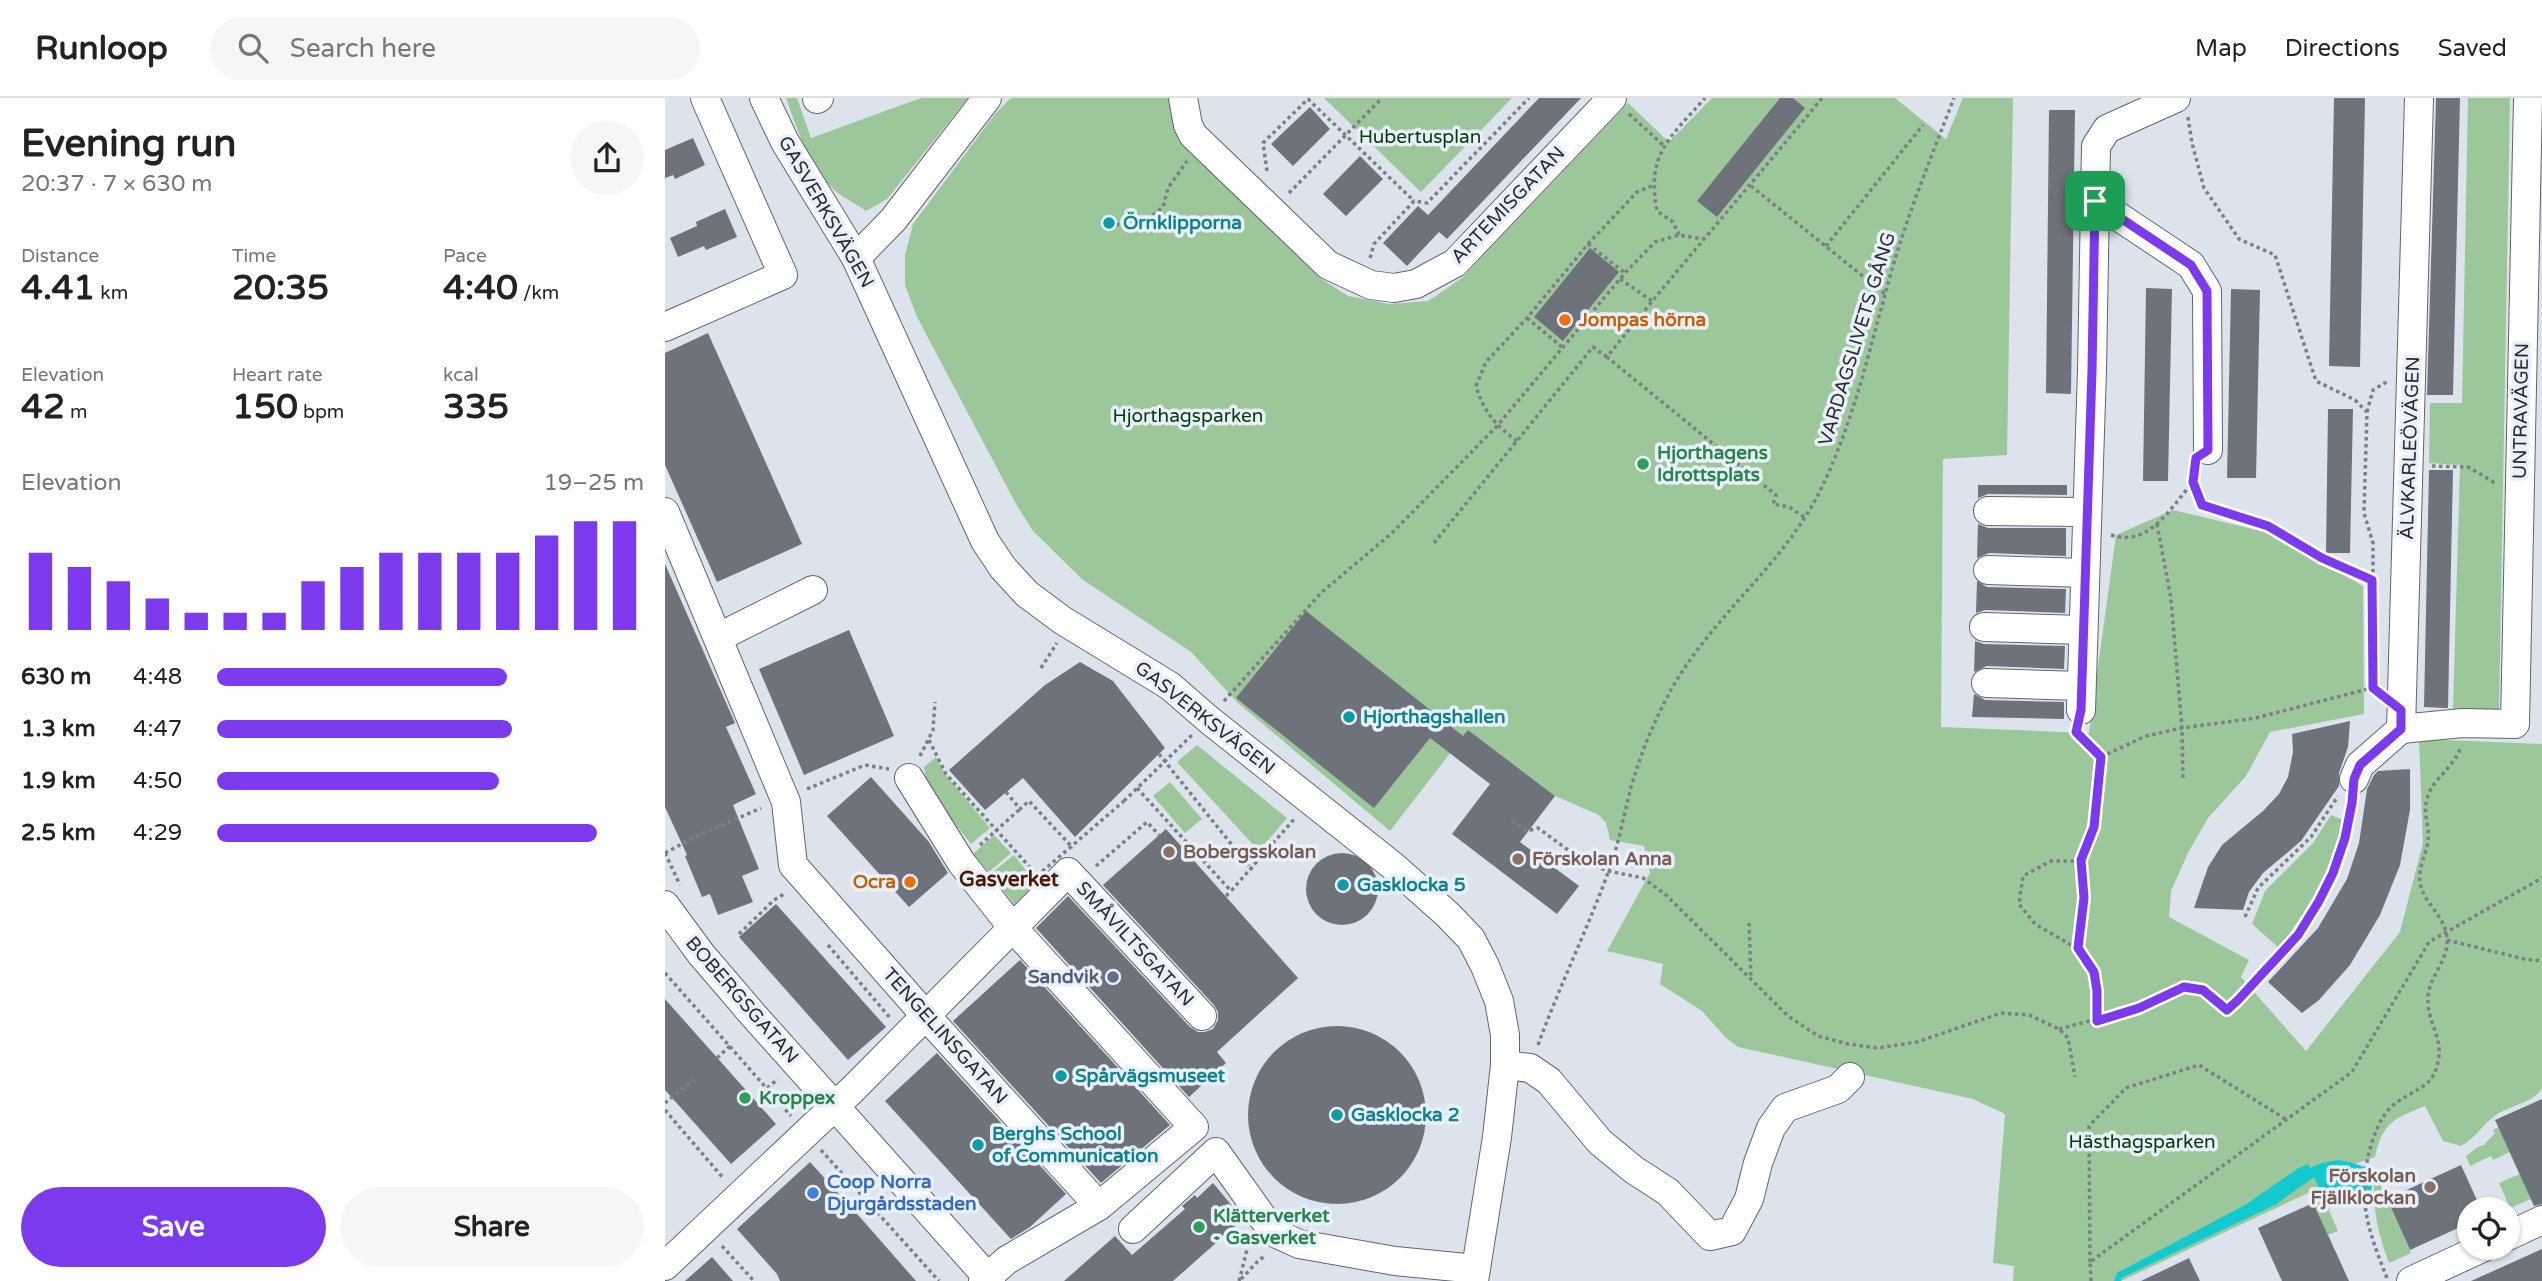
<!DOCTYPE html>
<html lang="en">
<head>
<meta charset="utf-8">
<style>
	:root { --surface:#fff; --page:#f6f6f6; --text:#222; --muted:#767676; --line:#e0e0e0; --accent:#7c3aed }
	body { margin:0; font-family:"Varela Round",sans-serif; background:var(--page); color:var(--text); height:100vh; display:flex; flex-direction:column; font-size:26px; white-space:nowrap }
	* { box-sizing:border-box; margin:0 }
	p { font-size:23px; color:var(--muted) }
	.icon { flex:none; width:38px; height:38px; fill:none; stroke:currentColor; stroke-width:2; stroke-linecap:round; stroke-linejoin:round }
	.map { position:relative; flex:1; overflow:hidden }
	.panel { display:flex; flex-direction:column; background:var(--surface); width:665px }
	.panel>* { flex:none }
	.tools { position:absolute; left:1792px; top:1099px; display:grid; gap:14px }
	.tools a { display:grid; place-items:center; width:63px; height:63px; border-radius:50%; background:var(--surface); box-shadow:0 2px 5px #0004; font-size:35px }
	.pin { position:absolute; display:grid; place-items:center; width:60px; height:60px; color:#fff; margin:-30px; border-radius:14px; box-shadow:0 4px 10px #0006 }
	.round { display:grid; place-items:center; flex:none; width:74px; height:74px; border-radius:37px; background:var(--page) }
	.headline { display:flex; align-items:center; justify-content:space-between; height:119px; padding:0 21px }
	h1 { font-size:38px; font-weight:800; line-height:52px }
	.stats { display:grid; grid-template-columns:repeat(3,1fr); gap:10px; height:119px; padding:7px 21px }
	.stats div { display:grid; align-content:center }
	.stats b { font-size:35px; font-weight:800 }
	.stats small { font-size:19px; font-weight:400 }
	.stats p { font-size:19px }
	.chart { height:196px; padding:14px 21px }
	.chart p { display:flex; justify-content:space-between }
	.chart svg { width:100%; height:126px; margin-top:7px; stroke:var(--accent); stroke-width:6 }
	.action { display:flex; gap:14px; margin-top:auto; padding:14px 21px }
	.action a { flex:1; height:80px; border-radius:42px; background:var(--accent); color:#fff; font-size:28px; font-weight:800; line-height:80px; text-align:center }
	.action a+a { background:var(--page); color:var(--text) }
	ul { padding:0 21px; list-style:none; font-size:23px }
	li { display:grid; grid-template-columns:112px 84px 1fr; align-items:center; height:52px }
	li i { height:18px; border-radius:9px; background:var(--accent) }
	header { display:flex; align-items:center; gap:42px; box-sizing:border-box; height:98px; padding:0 35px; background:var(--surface); border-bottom:2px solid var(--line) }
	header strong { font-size:33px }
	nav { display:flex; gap:38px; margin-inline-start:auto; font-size:24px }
	.search { width:490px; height:63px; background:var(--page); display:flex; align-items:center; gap:18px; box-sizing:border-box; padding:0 24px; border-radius:38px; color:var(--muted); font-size:26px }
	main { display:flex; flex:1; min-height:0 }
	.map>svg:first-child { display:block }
</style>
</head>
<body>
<header>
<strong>Runloop</strong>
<div class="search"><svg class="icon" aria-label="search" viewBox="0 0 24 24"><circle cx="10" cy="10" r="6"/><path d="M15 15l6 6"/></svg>Search here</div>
<nav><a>Map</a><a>Directions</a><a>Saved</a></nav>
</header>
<main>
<section class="panel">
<div class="headline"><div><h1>Evening run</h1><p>20:37 · 7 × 630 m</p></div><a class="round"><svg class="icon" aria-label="share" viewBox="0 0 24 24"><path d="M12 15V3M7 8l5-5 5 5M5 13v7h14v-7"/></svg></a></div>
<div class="stats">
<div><p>Distance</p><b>4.41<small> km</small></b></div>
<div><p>Time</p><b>20:35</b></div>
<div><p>Pace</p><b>4:40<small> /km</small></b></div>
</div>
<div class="stats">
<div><p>Elevation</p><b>42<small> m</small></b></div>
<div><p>Heart rate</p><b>150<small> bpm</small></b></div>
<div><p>kcal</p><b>335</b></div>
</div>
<div class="chart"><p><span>Elevation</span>19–25 m</p>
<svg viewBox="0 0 160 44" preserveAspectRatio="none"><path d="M5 44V17M15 44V22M25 44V27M35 44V33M45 44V38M55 44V38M65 44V38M75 44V27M85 44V22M95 44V17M105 44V17M115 44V17M125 44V17M135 44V11M145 44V6M155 44V6"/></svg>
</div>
<ul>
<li><b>630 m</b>4:48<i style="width:68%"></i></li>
<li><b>1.3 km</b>4:47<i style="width:69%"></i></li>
<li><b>1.9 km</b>4:50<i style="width:66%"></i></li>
<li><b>2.5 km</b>4:29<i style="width:89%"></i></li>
</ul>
<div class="action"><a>Save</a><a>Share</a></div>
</section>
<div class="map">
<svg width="1877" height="1183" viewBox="0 0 1877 1183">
	<rect width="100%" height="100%" fill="#dde3ed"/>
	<g fill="#9cc79b">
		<path d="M121,0H132L146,40L256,0H303L222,101L201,113C190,105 174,98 165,88C142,65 132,30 121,0Z"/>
		<path d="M346,0H506L516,43L655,180L683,198L724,206L763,203L797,180L963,5L1004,44L1047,0H1230L1281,41L1298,0H1348L1342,357L1278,361L1276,629L1424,635L1451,437L1508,412L1609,436L1698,488L1699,616L1605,634L1581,678L1543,720L1523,755L1506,793L1504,819L1584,862L1576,879L1641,953L1735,834L1758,745L1754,641L1877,646V990C1869,1004 1848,1007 1834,1015C1819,1023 1812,1040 1796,1048L1778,1043L1760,1008C1729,1021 1718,1023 1710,1059L1672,1072L1654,1090L1673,1133L1663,1137L1643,1095L1456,1183H1348L1349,1168L1328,1165L1340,1016L1308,1001L1073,949L1061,940L1037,913L995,886L998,866L942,853L985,775L979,748L945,742L941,725L934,717L890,698L803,632L725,733L573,605L526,554L418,482L368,433L351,406L252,219L240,187V157L248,126L330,16Z"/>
		<polygon points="659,0 847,0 756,94"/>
		<polygon points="1803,0 1845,0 1834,612 1788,611 1795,367 1764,365 1765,305 1797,305"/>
		<polygon points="532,647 622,720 594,753 512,664"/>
		<polygon points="271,659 280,676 325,730 306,746 263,692 259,669"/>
		<polygon points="505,684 537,721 520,735 488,698"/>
		<polygon points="1666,717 1678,722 1669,761 1642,811 1614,850 1587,826 1600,793 1648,745"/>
		<polygon points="329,737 346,755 324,774 308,756"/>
		<polygon points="349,757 374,789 351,808 325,776"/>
		<polygon points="1833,1029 1845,1054 1828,1062 1826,1058 1805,1068 1801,1058 1813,1049 1819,1047 1830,1035 1828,1032"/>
		<path d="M1709,1073L1746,1155L1724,1165C1711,1130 1708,1110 1709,1073Z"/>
		<polygon points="1855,1076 1866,1101 1845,1110 1834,1085"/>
	</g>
	<path fill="#13c8cf" d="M1674,1062C1693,1067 1712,1066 1706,1094L1663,1111L1649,1079L1610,1107L1456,1180V1183H1449L1452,1175L1580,1107L1634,1070L1643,1066L1645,1070L1657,1065Z"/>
	<g fill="#6e737b">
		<polygon points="874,0 916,0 782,141 774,134 742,168 718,145 753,108 763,117"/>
		<polygon points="1115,0 1128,0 1140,10 1052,119 1032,103"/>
		<polygon points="1669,0 1700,0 1695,269 1664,268"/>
		<polygon points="1771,0 1795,0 1788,297 1762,297"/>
		<polygon points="645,9 665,31 628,68 606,46"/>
		<polygon points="1384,12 1410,12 1406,296 1381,295"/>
		<polygon points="28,40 40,67 10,81 8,77 0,80 0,52"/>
		<polygon points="695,58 718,81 681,118 658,96"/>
		<polygon points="60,111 72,139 41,152 39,148 13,159 5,140 32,128 31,124"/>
		<polygon points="925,150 954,174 898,243 869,219"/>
		<polygon points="1481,190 1507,191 1503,383 1478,383"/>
		<polygon points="1566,191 1595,192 1591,380 1562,380"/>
		<polygon points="43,235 137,446 52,484 0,367 0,255"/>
		<polygon points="1663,311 1688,311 1685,455 1661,455"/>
		<polygon points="1764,372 1788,372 1783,610 1780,610 1759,609"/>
		<polygon points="1313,387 1402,387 1402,397 1323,396 1313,400"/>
		<polygon points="1313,426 1323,430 1401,430 1401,458 1324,455 1312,460"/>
		<polygon points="0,466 70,625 61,629 91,696 68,707 94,771 77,778 88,804 53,817 45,796 37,799 20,758 22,757 0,709"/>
		<polygon points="1312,483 1322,489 1401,491 1400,515 1320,512 1311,515"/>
		<polygon points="641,513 798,638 803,632 890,698 855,744 914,788 892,816 787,736 825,686 765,640 709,710 571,600"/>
		<polygon points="184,532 229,638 139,677 94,571"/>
		<polygon points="1310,543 1319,546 1400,548 1399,571 1322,568 1309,574"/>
		<polygon points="415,564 448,583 500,650 410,739 358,680 320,712 284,672 380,587"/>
		<polygon points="1309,596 1320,602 1399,604 1399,621 1307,619"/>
		<polygon points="1685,623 1683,649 1674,675 1674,688 1636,743 1598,775 1584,794 1578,812 1529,810 1543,769 1557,747 1598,713 1614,696 1623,679 1628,654 1627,636"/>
		<polygon points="1745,671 1745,712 1735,767 1715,817 1685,867 1654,902 1637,915 1603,884 1653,830 1682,781 1694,745 1702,691 1709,677 1713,673"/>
		<polygon points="206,679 264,744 283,775 244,809 162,718"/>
		<polygon points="501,731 633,880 552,954 561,965 524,999 371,830 403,798 525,929 533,934 540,934 548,931 553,922 553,914 549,907 438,787"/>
		<circle cx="677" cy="791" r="36"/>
		<polygon points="111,806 221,929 183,962 74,839"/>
		<polygon points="355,862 505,1027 436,1085 288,923"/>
		<polygon points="0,901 111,1026 66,1066 0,992"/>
		<circle cx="672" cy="1017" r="89"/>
		<polygon points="272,955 401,1096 365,1129 346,1141 220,1003"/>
		<polygon points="1877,1001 1877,1106 1869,1108 1830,1022"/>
		<polygon points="145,1064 201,1126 251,1183 115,1183 112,1176 72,1131"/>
		<polygon points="1796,1067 1816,1111 1804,1111 1804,1125 1745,1152 1722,1101"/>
		<polygon points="548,1085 578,1121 508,1183 399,1183 450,1138 467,1157 520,1111 517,1108 530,1097 532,1100"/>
		<polygon points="1648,1105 1663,1137 1684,1183 1617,1183 1593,1130"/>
		<polygon points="1877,1151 1877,1183 1806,1183"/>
		<polygon points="47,1159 68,1183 20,1183"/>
		<polygon points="1524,1160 1535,1183 1476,1183"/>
	</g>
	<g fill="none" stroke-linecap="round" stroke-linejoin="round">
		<g stroke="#60656e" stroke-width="30">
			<g id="minor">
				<polyline points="99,0 120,44 191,160 320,443 338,470 362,496 397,522 505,588 543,621 728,768 783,817 806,841 820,868 834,903 840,937 840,967 832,1039 809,1183"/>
				<polyline points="518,0 523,27 528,37 663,167 706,187 729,190 751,186 790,165 947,0"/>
				<polyline points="152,1 154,0"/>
				<polyline points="1430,103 1526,167 1542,193 1543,352"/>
				<polyline points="191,160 228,122 322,0"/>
				<polyline points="0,229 118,177 40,0"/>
				<polyline points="1323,413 1422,414"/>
				<polyline points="0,414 121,704 128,767 261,918 434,1108"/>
				<polyline points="1323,472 1420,475"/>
				<polyline points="1319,529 1418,532"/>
				<polyline points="54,539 148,492"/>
				<polyline points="1321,585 1416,588"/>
				<polyline points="1416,612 1427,272 1431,48 1442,31 1511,0"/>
				<polyline points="1736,631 1797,625 1850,626 1863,0"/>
				<polyline points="1736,631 1754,0"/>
				<polyline points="244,680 296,764 348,830 529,1029 434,1108 342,1162 318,1183"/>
				<polyline points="1689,681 1695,667 1736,631"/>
				<polyline points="0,807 36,856 90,919 326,1183"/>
				<polyline points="840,967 865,970 884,983 935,1044 969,1072 1003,1094 1045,1138 1067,1133 1084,1101 1093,1065 1106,1030 1120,1010 1173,991 1185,979"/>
				<polyline points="468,1131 551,1054 608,1134 634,1146 730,1163 811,1171"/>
				<polyline points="1843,1138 1877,1122"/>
				<polyline points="0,1168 187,992 403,774 537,918"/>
				<polyline points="1746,1183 1817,1150"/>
			</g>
		</g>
		<g stroke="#7c8086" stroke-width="3.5" stroke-dasharray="3.5 3.5" stroke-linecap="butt">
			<polyline points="964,16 998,47"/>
			<polyline points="1523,19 1527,45 1539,90 1574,141 1610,157 1651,283 1690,302 1702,314 1699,415 1708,445 1708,590 1713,594"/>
			<polyline points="602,73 598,45 643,1 749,103"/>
			<polyline points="1086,88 1220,196"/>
			<polyline points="624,95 717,0"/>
			<polyline points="444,125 473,130 498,109 503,90 522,63"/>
			<path d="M1014,137L1008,124L992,113C981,55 1005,40 1040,0"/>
			<polyline points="923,146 960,175"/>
			<polyline points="1161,148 1258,27"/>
			<polyline points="705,160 709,146 749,103 762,105 864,0"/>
			<polyline points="955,181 987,203"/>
			<polyline points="862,220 898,250"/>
			<polyline points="1702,314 1708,292 1723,283"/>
			<path d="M852,343C830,327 819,314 811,288L821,264L862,220L923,146L972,94L989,87"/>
			<polyline points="1767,368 1803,369 1832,386"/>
			<polyline points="1530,372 1528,384 1537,407 1603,428 1657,459 1707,482"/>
			<path d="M1139,419L1124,409L1108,406L1111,397L942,259C1012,171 1086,87 1157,0"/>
			<polyline points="1492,426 1506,501 1517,630 1518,681"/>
			<path d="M1446,437C1484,450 1506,409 1528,384"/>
			<polyline points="769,445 928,249 942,259"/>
			<polyline points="376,570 392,545"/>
			<polyline points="559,603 657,494 726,436 832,328 960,175 990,144 1014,137 1038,141"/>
			<polyline points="264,642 281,676 370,775"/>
			<polyline points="494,656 587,772"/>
			<polyline points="255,658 268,632 270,604"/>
			<polyline points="1436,659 1481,638 1517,630 1591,620 1707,590"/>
			<polyline points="472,690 566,793 631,719"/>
			<polyline points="142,691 200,667 224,671"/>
			<polyline points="341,694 355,711 364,703 408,750"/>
			<polyline points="459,703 527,637"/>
			<polyline points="847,723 862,733 873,730 918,763 943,773 978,780 1000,796 1123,918 1153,938 1183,946 1213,950 1252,944 1336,915 1364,917 1394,931 1403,940 1410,979"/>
			<polyline points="315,747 355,711"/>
			<polyline points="0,755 15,787"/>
			<polyline points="0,755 28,740 96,710"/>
			<polyline points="1416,763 1386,763 1358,778 1354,806 1370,826 1413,851 1429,874 1432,893 1432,923"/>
			<polyline points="431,768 482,724 494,737"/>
			<polyline points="561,798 566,793"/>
			<polyline points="1580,819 1593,790 1646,739 1673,698"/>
			<polyline points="1084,825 1086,881"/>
			<polyline points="74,836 109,802 119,796"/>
			<polyline points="1782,842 1859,861 1877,863"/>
			<polyline points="163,847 226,921"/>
			<polyline points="1413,851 1419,800 1416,763 1429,729 1436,659 1414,637"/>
			<polyline points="0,875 126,1018"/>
			<polyline points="1394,931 1474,910 1519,889 1538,892 1562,912 1633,837 1654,803 1668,775 1680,740 1688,703"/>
			<path d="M873,947C896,884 926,824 948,761C955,738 960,713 966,689C976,655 989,623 1006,592C1047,518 1120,466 1157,389C1193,313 1207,238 1231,158C1247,105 1269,52 1289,0"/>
			<polyline points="52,960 65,948"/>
			<polyline points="102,990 113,981"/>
			<polyline points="0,1005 29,981"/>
			<polyline points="0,1012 59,1081"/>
			<polyline points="156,1052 274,1183"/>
			<polyline points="57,1148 89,1183"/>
			<polyline points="1425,1164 1424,1028 1461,990 1534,967 1622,1022"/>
			<path d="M1722,1180C1702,1130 1690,1096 1708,1041C1712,1030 1717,1018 1726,1009C1747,990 1770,993 1774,958C1776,938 1762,921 1763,901C1763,879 1784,863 1782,841C1781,820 1762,808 1756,789C1751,773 1761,758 1763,743C1765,731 1759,718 1761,706C1763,683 1790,670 1796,648"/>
			<polyline points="576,1181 595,1161 601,1158"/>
			<polyline points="574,1183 584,1144"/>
			<polyline points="1426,1183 1425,1164 1687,974 1764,844 1877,780"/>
		</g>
		<use href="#minor" stroke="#fff" stroke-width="28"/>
		<polyline stroke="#7c8086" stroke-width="3.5" stroke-dasharray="3.5 3.5" stroke-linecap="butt" points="372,778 459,703"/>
	</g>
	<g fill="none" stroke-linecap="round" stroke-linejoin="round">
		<g stroke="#fff" stroke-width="14">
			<polygon id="route" points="1430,103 1526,167 1542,193 1543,352 1531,360 1528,384 1537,407 1603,428 1657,460 1707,482 1708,590 1736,612 1736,631 1695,667 1689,681 1687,705 1680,740 1668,775 1654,803 1633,837 1573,902 1562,912 1538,892 1519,889 1474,910 1432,923 1432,893 1429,874 1413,850 1419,800 1416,762 1429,729 1436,659 1411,634 1416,612 1427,272"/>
		</g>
		<use href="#route" stroke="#7c3aed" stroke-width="9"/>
	</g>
	<g fill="#0f9aa8" stroke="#eaf0fa" stroke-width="2.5">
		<circle cx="444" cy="125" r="7"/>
		<circle cx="684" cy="619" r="7"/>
		<circle cx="678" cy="787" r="7"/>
		<circle cx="396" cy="978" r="7"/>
		<circle cx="672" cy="1017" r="7"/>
		<circle cx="313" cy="1047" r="7"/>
	</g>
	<g fill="#e8710a" stroke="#eaf0fa" stroke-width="2.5">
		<circle cx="900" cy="222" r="7"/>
		<circle cx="245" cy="784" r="7"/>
	</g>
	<g fill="#2e9e5b" stroke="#eaf0fa" stroke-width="2.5">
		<circle cx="978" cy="366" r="7"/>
		<circle cx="80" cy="1000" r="7"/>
		<circle cx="534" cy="1129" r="7"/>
	</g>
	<g fill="#8d6e63" stroke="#eaf0fa" stroke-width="2.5">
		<circle cx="504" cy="754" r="7"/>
		<circle cx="853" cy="761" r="7"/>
		<circle cx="1765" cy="1089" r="7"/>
	</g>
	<circle fill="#5c6f8a" stroke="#eaf0fa" stroke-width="2.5" cx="448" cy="879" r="7"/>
	<circle fill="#3f7fe0" stroke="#eaf0fa" stroke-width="2.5" cx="148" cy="1095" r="7"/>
	<g text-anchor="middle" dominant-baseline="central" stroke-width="7" stroke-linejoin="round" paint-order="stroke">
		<g font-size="19" fill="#033a09" stroke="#eaf0fa">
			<text x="755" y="39">Hubertusplan</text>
			<text x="523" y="318">Hjorthagsparken</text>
			<text x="1477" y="1044">Hästhagsparken</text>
		</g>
		<g font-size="19" fill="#292b2e" stroke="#eaf0fa">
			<text transform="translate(843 107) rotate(-46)">ARTEMISGATAN</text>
			<text transform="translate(161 114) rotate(60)">GASVERKSVÄGEN</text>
			<text transform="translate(1192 241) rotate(-73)">VARDAGSLIVETS GÅNG</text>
			<text transform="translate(1856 313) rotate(-89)">UNTRAVÄGEN</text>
			<text transform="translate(1745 350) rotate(-88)">ÄLVKARLEÖVÄGEN</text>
			<text transform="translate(540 620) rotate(38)">GASVERKSVÄGEN</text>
			<text transform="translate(470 846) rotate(47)">SMÅVILTSGATAN</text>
			<text transform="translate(77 902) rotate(49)">BOBERGSGATAN</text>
			<text transform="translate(280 938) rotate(48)">TENGELINSGATAN</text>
		</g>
		<g font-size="19" font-weight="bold" fill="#0d838f" stroke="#eaf0fa" text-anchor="start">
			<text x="458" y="125">Örnklipporna</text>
			<text x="698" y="619">Hjorthagshallen</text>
			<text x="692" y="787">Gasklocka 5</text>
			<text x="410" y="978">Spårvägsmuseet</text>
			<text x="686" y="1017">Gasklocka 2</text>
			<text x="327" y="1036">Berghs School<tspan x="327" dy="22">of Communication</tspan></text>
		</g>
		<g font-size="19" font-weight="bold" fill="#c56008" stroke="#eaf0fa" text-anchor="start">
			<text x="914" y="222">Jompas hörna</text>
			<text x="231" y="784" text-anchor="end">Ocra</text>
		</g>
		<g font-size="19" font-weight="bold" fill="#27864d" stroke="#eaf0fa" text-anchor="start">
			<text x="992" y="355">Hjorthagens<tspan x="992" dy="22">Idrottsplats</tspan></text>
			<text x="94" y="1000">Kroppex</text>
			<text x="548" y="1118">Klätterverket<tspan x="548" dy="22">- Gasverket</tspan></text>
		</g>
		<g font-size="19" font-weight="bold" fill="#785e54" stroke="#eaf0fa" text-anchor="start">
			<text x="518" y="754">Bobergsskolan</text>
			<text x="867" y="761">Förskolan Anna</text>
			<text x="1751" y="1078" text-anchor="end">Förskolan<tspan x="1751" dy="22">Fjällklockan</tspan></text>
		</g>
		<g font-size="19" font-weight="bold" fill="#4e5e75" stroke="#eaf0fa" text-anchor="end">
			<text x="434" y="879">Sandvik</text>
		</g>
		<g font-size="19" font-weight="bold" fill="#366cbe" stroke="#eaf0fa" text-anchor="start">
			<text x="162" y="1084">Coop Norra<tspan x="162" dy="22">Djurgårdsstaden</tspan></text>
		</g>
		<g font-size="21" font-weight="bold" fill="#4a1a04" stroke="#eaf0fa">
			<text x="344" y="781">Gasverket</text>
		</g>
	</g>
</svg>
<div class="tools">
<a><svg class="icon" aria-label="locate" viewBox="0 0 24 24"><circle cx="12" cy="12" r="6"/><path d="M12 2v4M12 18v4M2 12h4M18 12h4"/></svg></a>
</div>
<div class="pin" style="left:1430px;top:103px;background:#1e9e55"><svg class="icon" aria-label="arrive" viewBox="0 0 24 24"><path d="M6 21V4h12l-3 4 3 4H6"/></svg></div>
</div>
</main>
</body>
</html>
